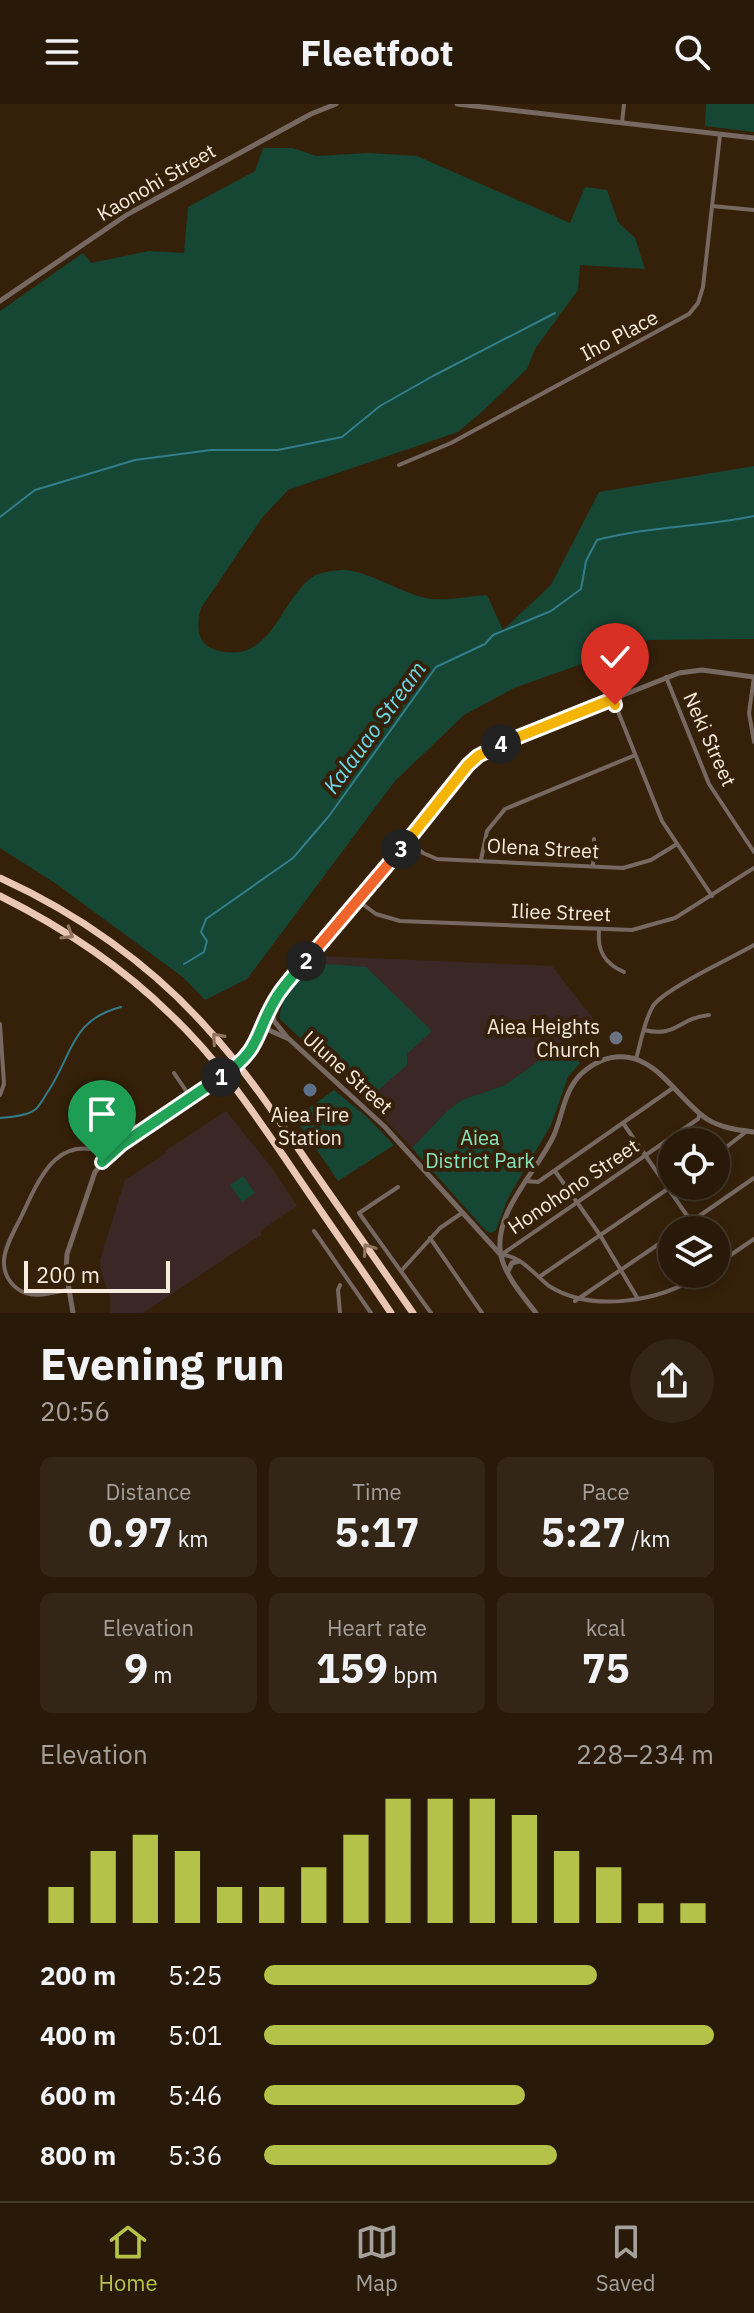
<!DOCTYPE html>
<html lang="en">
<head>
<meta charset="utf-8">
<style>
	:root { --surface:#281908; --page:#342616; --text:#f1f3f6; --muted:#a5a09c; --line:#443829; --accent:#b5c24a }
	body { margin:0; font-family:"IBM Plex Sans",sans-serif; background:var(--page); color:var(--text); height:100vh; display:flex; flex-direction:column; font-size:30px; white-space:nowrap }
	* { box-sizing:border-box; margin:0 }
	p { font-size:26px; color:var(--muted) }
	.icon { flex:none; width:44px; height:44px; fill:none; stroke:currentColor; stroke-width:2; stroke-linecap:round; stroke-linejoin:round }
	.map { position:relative; height:1209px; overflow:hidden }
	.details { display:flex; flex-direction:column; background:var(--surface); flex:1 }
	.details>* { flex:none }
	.controls { position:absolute; left:658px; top:1024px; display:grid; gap:16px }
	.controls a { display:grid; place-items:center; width:72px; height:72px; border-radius:50%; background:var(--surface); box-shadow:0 4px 12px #0003,0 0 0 2px var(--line); font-size:40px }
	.scale { position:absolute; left:24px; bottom:20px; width:146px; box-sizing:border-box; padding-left:8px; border:4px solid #f9ebdd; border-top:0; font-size:22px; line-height:28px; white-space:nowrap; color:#f9ebdd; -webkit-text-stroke:6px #35210a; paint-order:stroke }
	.pin { position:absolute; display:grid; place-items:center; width:68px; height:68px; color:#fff; margin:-82px -34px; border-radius:50% 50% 50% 0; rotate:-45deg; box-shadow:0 0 8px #0007 }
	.pin .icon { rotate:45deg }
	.km { position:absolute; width:40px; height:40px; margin:-20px; border-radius:50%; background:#222; color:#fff; font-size:22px; line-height:40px; text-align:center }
	.round { display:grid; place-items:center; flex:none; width:84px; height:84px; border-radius:42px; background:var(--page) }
	.summary { display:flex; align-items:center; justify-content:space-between; height:136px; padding:0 40px }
	h1 { font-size:44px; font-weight:800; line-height:60px }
	.metrics { display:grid; grid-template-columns:repeat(3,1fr); gap:12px; height:136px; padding:8px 40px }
	.metrics div { display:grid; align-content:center; border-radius:12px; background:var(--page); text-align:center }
	.metrics b { font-size:40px; font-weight:800 }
	.metrics small { font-size:22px; font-weight:400 }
	.metrics p { font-size:22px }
	.chart { height:224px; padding:16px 40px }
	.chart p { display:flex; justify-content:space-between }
	.chart svg { width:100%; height:144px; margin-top:8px; stroke:var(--accent); stroke-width:6 }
	ul { padding:0 40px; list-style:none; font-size:26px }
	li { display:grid; grid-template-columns:128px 96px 1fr; align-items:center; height:60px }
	li i { height:20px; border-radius:10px; background:var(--accent) }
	header { display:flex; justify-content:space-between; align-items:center; height:104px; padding:0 40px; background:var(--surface); font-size:36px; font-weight:800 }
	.menu { display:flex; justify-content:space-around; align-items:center; height:112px; border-top:2px solid var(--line); background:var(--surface); font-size:22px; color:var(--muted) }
	.menu a { display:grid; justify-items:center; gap:4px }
	.menu .current { color:var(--accent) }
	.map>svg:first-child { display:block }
</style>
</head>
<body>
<header><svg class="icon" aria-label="menu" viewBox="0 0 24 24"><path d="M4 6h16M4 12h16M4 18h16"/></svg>Fleetfoot<svg class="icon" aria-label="search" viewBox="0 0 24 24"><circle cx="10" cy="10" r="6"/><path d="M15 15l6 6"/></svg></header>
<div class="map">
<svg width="754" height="1209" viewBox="0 0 754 1209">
	<rect width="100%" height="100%" fill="#35210a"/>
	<g fill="#3b2826">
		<polygon points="320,852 552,862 595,917 505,981 462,996 447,1007 412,1044 367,996 280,915 280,909 289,888"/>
		<polygon points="226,1007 271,1063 297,1102 261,1126 261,1131 143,1209 110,1209 110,1193 101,1168 100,1156 125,1076 166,1049 165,1047"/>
	</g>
	<g fill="#164634">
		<polygon points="706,0 754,0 754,28 705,22"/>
		<path d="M263,44H293L316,52L369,49L417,52L570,119L585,83L607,86L618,118L635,134L645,165L580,161L578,186L535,245L527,265L485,305L458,328L288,386L262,414L201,504C198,515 196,529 204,539C210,545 218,547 226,548C274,554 281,493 314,472C321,468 336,466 344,466C366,466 402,489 425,494C444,498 468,492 487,491L503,526L551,481L599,388L754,362V535L649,536L514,584L464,611L395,677L247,875L205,896L184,874L55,779L0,744V207L83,149L91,159L149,147L184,149L188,103L255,67Z"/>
		<path d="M314,859L366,863L432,927L407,950V961L367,996L280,915C279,893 301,875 314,859Z"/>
		<polygon points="565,938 580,959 568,973 551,1021 508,1094 496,1126 491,1129 486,1127 412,1044 447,1007 462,996 505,981"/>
		<polygon points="334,986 368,1014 394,1041 338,1077 295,1014"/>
		<polygon points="243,1072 255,1089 242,1098 230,1081"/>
	</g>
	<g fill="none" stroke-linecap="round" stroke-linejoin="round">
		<g stroke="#327e8a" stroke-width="2">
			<polyline points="0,413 35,386 135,356 211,346 278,346 342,333 380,302 433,272 555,209"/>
			<path d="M184,860L204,848L207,837L201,828L206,815L293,754L329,712L436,563L485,540L493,531L551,507L581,485L586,457L597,436C649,422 702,423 754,412"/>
			<path d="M0,1014C11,1013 27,1012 36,1005C40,1001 44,994 47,989C73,951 70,916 121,903"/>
		</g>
		<g stroke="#776962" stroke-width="4">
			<polyline points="622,19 624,0"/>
			<polyline points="712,102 754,106"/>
			<polyline points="399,361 451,339 689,210 698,199 703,183 720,31"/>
			<polyline points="666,573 709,680 754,748"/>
			<polyline points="754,573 749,609 754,638"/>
			<polyline points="613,595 662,717 712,792"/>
			<polyline points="408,736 423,749 437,755 623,764 651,756 677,740"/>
			<polyline points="481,756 487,727 505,705 633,652"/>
			<polyline points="593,762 594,735"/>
			<polyline points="357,796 376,810 400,817 632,826 675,814 754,764"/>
			<path d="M599,827C597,847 605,860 624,868"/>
			<polyline points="0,920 4,980 0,991"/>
			<path d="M644,926C676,934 679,914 709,911"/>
			<path d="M636,955C641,938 644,917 653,902C664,885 732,854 754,841"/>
			<polyline points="174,969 191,994"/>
			<polyline points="125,1008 139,1028"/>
			<polyline points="623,1019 697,1126"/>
			<polyline points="716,1051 747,1027"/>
			<polyline points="555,1067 600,1131 638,1195"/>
			<polyline points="525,1077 538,1078 673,984"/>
			<polyline points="398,1083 359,1109 431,1209"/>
			<polyline points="679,1126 754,1074"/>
			<polyline points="314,1127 371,1209"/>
			<polyline points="430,1134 482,1209"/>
			<polyline points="501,1151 698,1015 700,1010"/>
			<path d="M503,1151C521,1152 535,1171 549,1182C592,1209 660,1198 702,1170"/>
			<polyline points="716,1161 754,1135"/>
			<polyline points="402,1166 440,1124 462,1109"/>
			<polyline points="539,1173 672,1082"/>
			<path d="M69,1186C53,1188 36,1195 21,1187C10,1181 3,1169 4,1156C5,1141 16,1124 22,1111C40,1073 58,1027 109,1051"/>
			<polyline points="575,1197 672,1131"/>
			<polyline points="340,1209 338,1186 340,1181"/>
		</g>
		<g stroke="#776962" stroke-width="5">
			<polyline points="457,0 754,34"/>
			<polyline points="0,197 128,110 311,10 336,0"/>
			<polyline points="272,907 274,917 287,933"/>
			<polyline points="264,924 289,935 385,1023 500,1150"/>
			<path d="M248,952C264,930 270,902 286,880L478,652L509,636L679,569L702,566L754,573"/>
			<polyline points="508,1167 512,1159 519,1157"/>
			<polyline points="73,1209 66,1167 67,1150 95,1068 109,1051 122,1040 212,980"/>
			<path d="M536,1209C523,1192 506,1173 501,1152C492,1108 538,1067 554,1031C563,1010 564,987 581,970C593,959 609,951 626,953C659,956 681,998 707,1015C721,1024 738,1026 754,1028"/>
		</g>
		<g stroke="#eac7b4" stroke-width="7">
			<path d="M0,774C77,809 150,860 206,923C245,965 276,1012 308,1059C343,1109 378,1159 413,1209"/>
			<path d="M0,792C62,823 120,861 170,910C218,955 254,1009 291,1063C324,1112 358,1160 391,1209"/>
		</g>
		<polyline stroke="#776962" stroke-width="5" points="212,980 248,952"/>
	</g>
	<defs><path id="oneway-chevron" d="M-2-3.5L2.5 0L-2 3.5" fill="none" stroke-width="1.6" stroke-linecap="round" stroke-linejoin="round" transform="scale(2)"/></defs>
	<g stroke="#90745f">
		<use href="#oneway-chevron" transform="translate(68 830) rotate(31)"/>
		<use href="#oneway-chevron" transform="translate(217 934) rotate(-131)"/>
		<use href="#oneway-chevron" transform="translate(368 1145) rotate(-125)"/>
	</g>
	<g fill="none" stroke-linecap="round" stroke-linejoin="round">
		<g stroke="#fff" stroke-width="16">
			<polyline id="split-1" points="102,1058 122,1040 221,973"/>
		</g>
		<g stroke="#fff" stroke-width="16">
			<path id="split-2" d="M221,973C264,944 254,928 278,891C286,879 296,868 306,857"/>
		</g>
		<g stroke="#fff" stroke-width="16">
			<polyline id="split-3" points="306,857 401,745"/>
		</g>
		<g stroke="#fff" stroke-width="16">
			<polyline id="split-4" points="401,745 468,661 478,652 501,640"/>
		</g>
		<g stroke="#fff" stroke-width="16">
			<polyline id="split-5" points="501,640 613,595 615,601"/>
		</g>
		<use href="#split-1" stroke="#22a559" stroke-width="10"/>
		<use href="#split-2" stroke="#22a559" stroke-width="10"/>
		<use href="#split-3" stroke="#f0652b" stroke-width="10"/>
		<use href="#split-4" stroke="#f5b400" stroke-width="10"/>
		<use href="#split-5" stroke="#f5b400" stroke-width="10"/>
	</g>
	<circle fill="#6b7280" stroke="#35210a" stroke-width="3" cx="616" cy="934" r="8"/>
	<circle fill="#5c6f8a" stroke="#35210a" stroke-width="3" cx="310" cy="986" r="8"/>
	<g text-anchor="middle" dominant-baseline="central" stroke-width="8" stroke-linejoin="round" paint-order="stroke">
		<g font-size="20" fill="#f9ebdd" stroke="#35210a">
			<text transform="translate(156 78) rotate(-30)">Kaonohi Street</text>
			<text transform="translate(619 231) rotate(-28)">Iho Place</text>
			<text transform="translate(710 635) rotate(66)">Neki Street</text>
			<text transform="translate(543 744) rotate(3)">Olena Street</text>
			<text transform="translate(561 808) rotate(2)">Iliee Street</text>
			<text transform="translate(348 968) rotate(42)">Ulune Street</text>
			<text transform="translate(573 1082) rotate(-34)">Honohono Street</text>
		</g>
		<g font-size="20" fill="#f9ebdd" stroke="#35210a" text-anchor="end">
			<text x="600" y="922">Aiea Heights<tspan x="600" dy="23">Church</tspan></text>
			<text x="310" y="1010" text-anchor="middle">Aiea Fire<tspan x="310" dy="23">Station</tspan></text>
		</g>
		<g font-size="20" fill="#89e5bd" stroke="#35210a">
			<text x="480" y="1033">Aiea<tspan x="480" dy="23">District Park</tspan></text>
		</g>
		<g font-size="22" font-style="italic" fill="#6adbed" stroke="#35210a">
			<text transform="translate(374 623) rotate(-54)">Kalauao Stream</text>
		</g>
	</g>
</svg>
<div class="controls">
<a><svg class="icon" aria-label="locate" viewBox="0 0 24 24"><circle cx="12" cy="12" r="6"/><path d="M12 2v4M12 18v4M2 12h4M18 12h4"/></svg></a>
<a><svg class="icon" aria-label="layers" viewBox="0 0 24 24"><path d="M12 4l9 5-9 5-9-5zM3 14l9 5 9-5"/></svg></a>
</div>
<div class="scale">200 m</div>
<div class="pin" style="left:102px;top:1058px;background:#1e9e55"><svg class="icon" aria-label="arrive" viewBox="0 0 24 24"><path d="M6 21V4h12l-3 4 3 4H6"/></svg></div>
<div class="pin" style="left:615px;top:601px;background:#d93025"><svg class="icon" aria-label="check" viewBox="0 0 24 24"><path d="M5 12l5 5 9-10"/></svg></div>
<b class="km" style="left:221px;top:973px">1</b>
<b class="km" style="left:306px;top:857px">2</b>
<b class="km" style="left:401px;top:745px">3</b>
<b class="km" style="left:501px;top:640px">4</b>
</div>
<section class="details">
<div class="summary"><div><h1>Evening run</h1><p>20:56</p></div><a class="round"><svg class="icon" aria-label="share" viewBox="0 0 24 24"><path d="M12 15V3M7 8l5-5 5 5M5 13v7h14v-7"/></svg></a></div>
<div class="metrics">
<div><p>Distance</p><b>0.97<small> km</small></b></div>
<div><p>Time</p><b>5:17</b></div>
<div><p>Pace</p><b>5:27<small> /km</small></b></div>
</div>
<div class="metrics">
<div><p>Elevation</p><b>9<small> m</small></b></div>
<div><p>Heart rate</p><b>159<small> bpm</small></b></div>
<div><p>kcal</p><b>75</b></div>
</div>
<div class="chart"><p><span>Elevation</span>228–234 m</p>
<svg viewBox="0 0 160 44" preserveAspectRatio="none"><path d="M5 44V33M15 44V22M25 44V17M35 44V22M45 44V33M55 44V33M65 44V27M75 44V17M85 44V6M95 44V6M105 44V6M115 44V11M125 44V22M135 44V27M145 44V38M155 44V38"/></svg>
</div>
<ul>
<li><b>200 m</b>5:25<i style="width:74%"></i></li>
<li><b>400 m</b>5:01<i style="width:100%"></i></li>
<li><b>600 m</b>5:46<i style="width:58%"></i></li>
<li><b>800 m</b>5:36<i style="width:65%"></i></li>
</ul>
</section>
<nav class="menu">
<a class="current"><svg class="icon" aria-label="home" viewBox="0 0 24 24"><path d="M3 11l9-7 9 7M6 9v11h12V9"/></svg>Home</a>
<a><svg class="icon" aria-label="map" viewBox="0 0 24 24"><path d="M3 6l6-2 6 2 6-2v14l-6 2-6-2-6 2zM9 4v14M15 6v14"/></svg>Map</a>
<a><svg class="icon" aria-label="saved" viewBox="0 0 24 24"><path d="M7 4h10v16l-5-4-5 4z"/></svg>Saved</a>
</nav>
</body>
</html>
